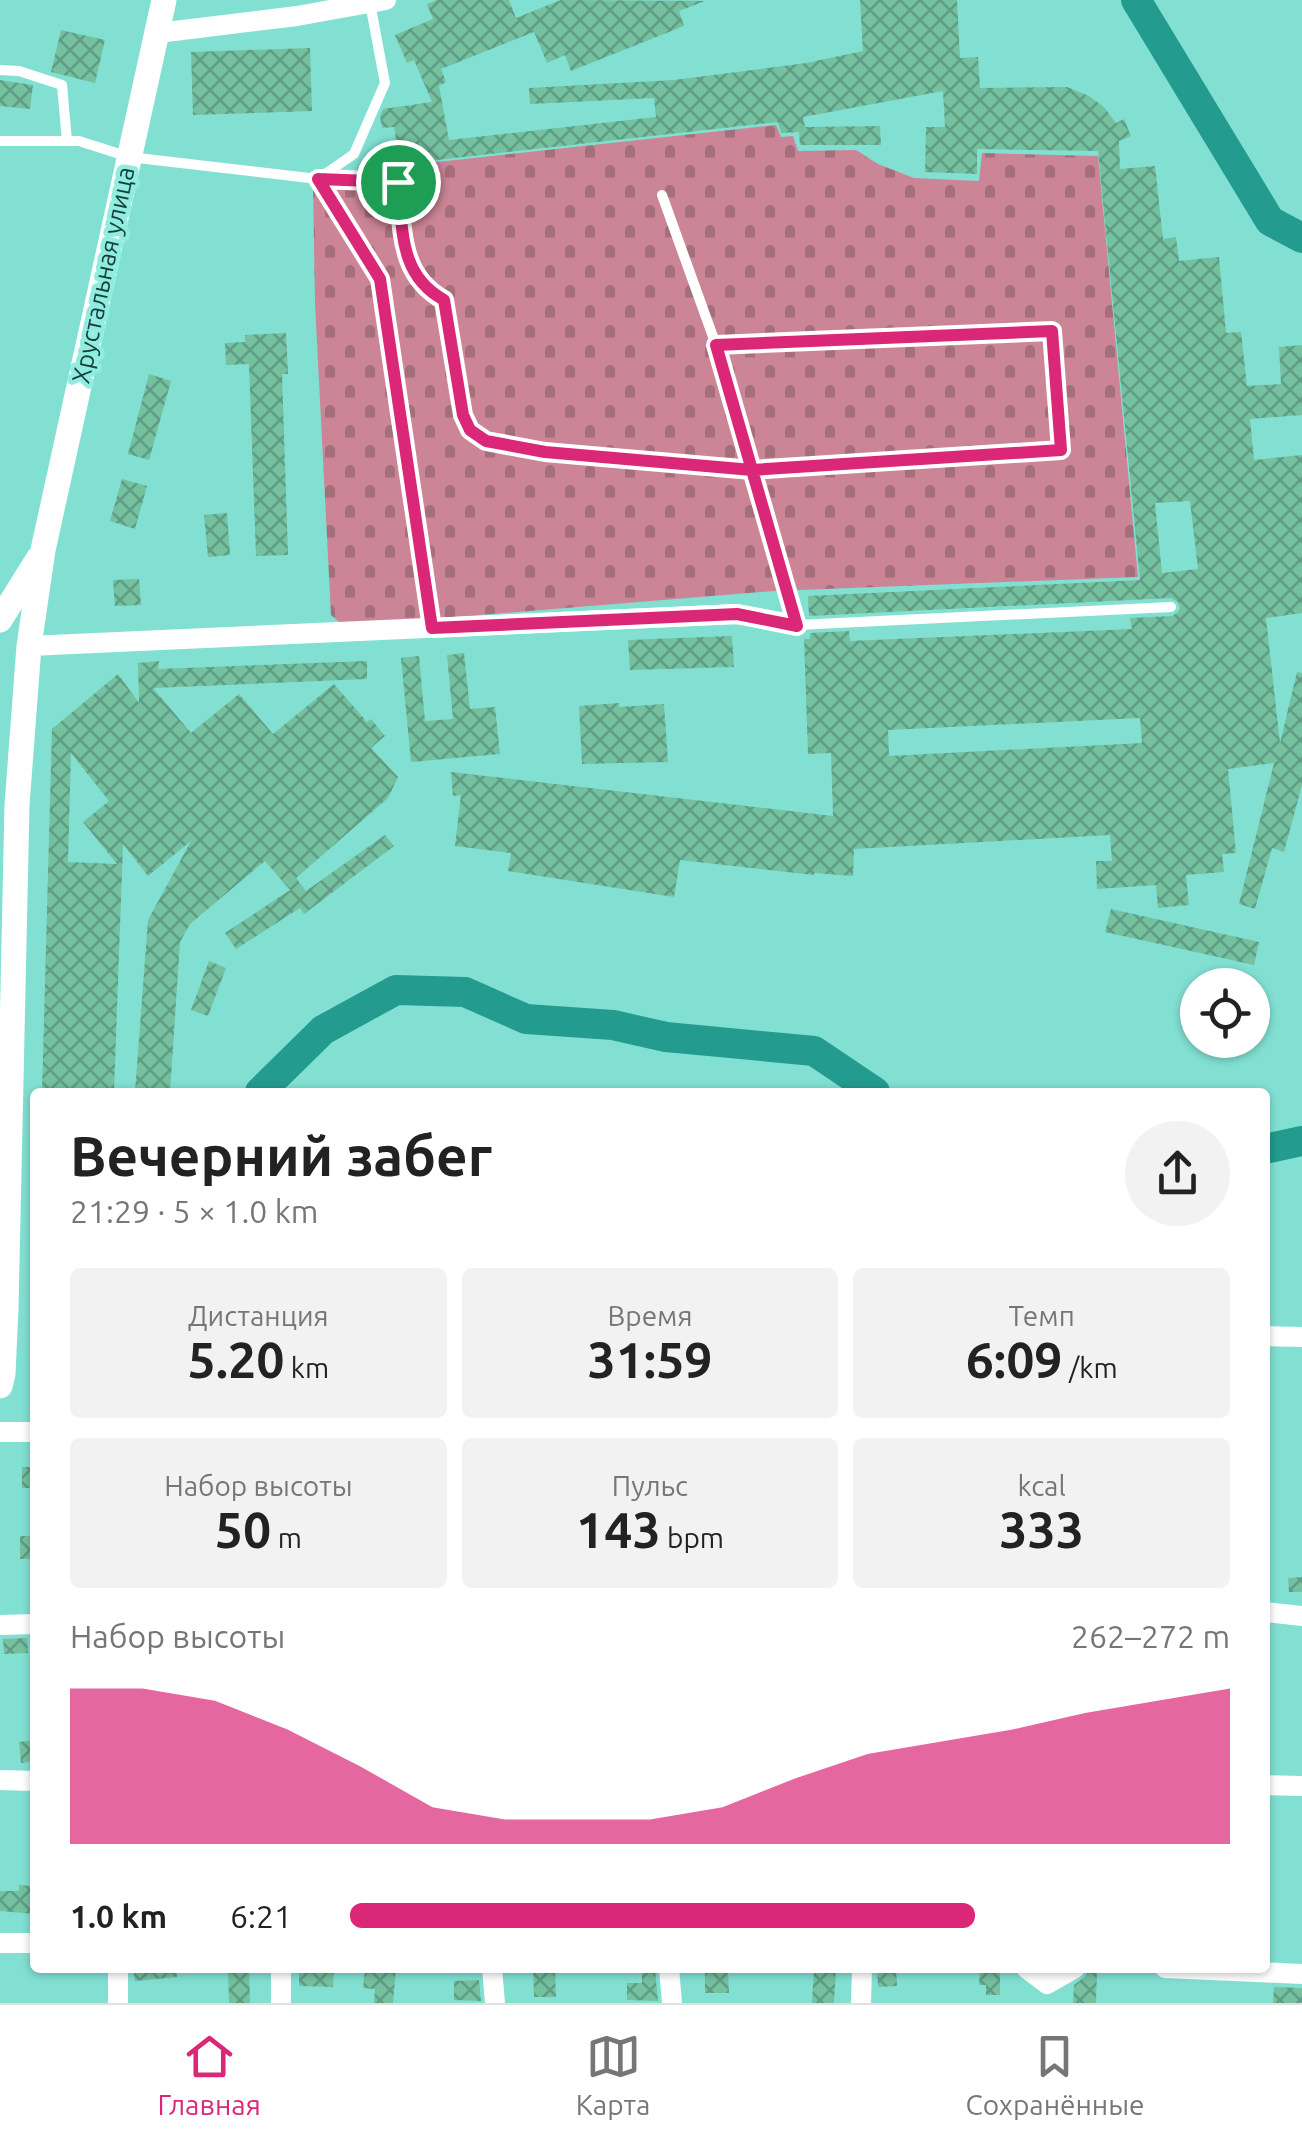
<!DOCTYPE html>
<html lang="ru">
<head>
<meta charset="utf-8">
<style>
	:root { --surface:#fff; --page:#f2f2f2; --text:#222; --muted:#767676; --line:#e0e0e0; --accent:#db2777 }
	body { margin:0; font-family:Ubuntu,sans-serif; background:var(--page); color:var(--text); height:100vh; display:flex; flex-direction:column; font-size:38px; white-space:nowrap }
	* { box-sizing:border-box; margin:0 }
	p { font-size:32px; color:var(--muted) }
	.icon { flex:none; width:55px; height:55px; fill:none; stroke:currentColor; stroke-width:2; stroke-linecap:round; stroke-linejoin:round }
	.map { position:relative; flex:1; overflow:hidden }
	.side { position:absolute; left:30px; top:1088px; width:1240px; height:885px; display:flex; flex-direction:column; background:var(--surface); border-radius:10px; box-shadow:0 2px 8px #0004 }
	.side>* { flex:none }
	.tools { position:absolute; left:1180px; top:968px; display:grid; gap:20px }
	.tools a { display:grid; place-items:center; width:90px; height:90px; border-radius:50%; background:var(--surface); box-shadow:0 2px 8px #0004; font-size:50px }
	.pin { position:absolute; display:grid; place-items:center; width:85px; height:85px; color:#fff; margin:-42px; border:5px solid #fff; border-radius:50%; box-shadow:0 2px 10px #0007 }
	.round { display:grid; place-items:center; flex:none; width:105px; height:105px; border-radius:52px; background:var(--page) }
	.overview { display:flex; align-items:center; justify-content:space-between; height:170px; padding:0 40px }
	h1 { font-size:55px; font-weight:700; line-height:75px }
	.figures { display:grid; grid-template-columns:repeat(3,1fr); gap:15px; height:170px; padding:10px 40px }
	.figures div { display:grid; align-content:center; border-radius:10px; background:var(--page); text-align:center }
	.figures b { font-size:50px; font-weight:700 }
	.figures small { font-size:28px; font-weight:400 }
	.figures p { font-size:28px }
	.chart { height:280px; padding:20px 40px }
	.chart p { display:flex; justify-content:space-between }
	.chart svg { width:100%; height:180px; margin-top:10px; fill:var(--accent); opacity:.7 }
	ul { padding:0 40px; list-style:none; font-size:32px }
	li { display:grid; grid-template-columns:160px 120px 1fr; align-items:center; height:75px }
	li i { height:25px; border-radius:12px; background:var(--accent) }
	.dock { display:flex; justify-content:space-around; align-items:center; height:140px; border-top:2px solid var(--line); background:var(--surface); font-size:28px; color:var(--muted) }
	.dock a { display:grid; justify-items:center; gap:5px }
	.dock .selected { color:var(--accent) }
	.map>svg:first-child { display:block }
</style>
</head>
<body>
<div class="map">
<svg width="1302" height="2003" viewBox="0 0 1302 2003">
	<defs>
		<pattern id="cemetery-stones" width="16" height="16" patternUnits="userSpaceOnUse" patternTransform="scale(2.5)"><rect width="16" height="16" fill="#cc8596"/><path d="M2 7V4a2 2 0 0 1 4 0v3zM10 15v-3a2 2 0 0 1 4 0v3z" fill="#a56e7b"/></pattern>
		<pattern id="building-cross-hatch" width="8" height="8" patternUnits="userSpaceOnUse" patternTransform="scale(2.5)"><rect width="8" height="8" fill="#74c09f"/><path d="M0 0l8 8M0 8l8-8" fill="none" stroke="#5e9d83"/></pattern>
	</defs>
	<rect width="100%" height="100%" fill="#82e0d3"/>
	<polygon fill="url(#cemetery-stones)" points="776,125 781,137 793,136 798,151 856,150 878,164 914,178 979,181 982,153 1098,156 1138,577 774,591 344,626 331,615 315,304 313,185 437,162"/>
	<g fill="none" stroke-linecap="round" stroke-linejoin="round">
		<g stroke="#239b8e" stroke-width="30">
			<polyline points="1136,0 1270,221 1302,238"/>
			<polyline points="260,1092 323,1030 396,990 465,992 526,1019 613,1025 666,1037 814,1051 875,1092"/>
			<polyline points="1265,1149 1302,1141"/>
		</g>
	</g>
	<g fill="url(#building-cross-hatch)" fill-rule="evenodd">
		<path d="M437,0H509L516,18L561,0L705,1L679,11L684,26L571,71L565,55L547,63L534,32L441,69L446,82L439,86L449,140L656,117L654,98L530,104L529,88L674,80L806,63L863,51L860,0H957L960,58L978,57L980,88L1067,87L1089,96L1104,107L1116,123L1124,119L1131,136L1119,141L1120,169L1155,166L1163,239L1176,237L1179,261L1219,257L1226,333L1241,332L1247,386L1281,384L1279,347L1302,345V415L1250,419L1254,460L1302,455V613L1266,618L1280,743L1297,672L1302,673V785L1284,852L1272,848L1255,909L1239,904L1274,763L1228,769L1236,853L1222,854L1224,872L1186,875L1189,905L1158,908L1156,885L1097,889L1096,861H1112L1110,835L854,849L853,876L814,873V875L680,860L674,897L508,871L511,853L455,846L461,795L453,796L451,772L833,816L831,753L808,754L804,639H810V633L849,631L850,641L1132,629L1130,618L1172,616L1178,612L1180,608L1178,602L1171,598L809,616L808,596L1140,580L1098,151L977,149V174L925,172L926,127H945L943,91L803,117L805,127L880,126L881,145H800L799,132L781,133L778,122L437,160L401,167L394,127L382,128L380,116L383,109L432,102L414,60L407,63L395,35L433,19L427,4ZM1190,501L1198,569L1162,573L1155,503ZM1140,718L1142,743L889,756L888,730Z"/>
		<polygon points="61,30 105,40 95,83 51,72"/>
		<polygon points="310,48 312,111 193,115 191,52"/>
		<polygon points="0,80 33,85 30,109 0,106"/>
		<polygon points="286,333 288,374 282,374 288,555 256,556 249,364 226,365 225,343 245,342 245,335"/>
		<polygon points="149,374 171,381 149,460 128,454"/>
		<polygon points="122,479 147,486 135,529 110,521"/>
		<polygon points="227,513 230,555 208,557 204,515"/>
		<polygon points="139,579 141,605 115,606 113,580"/>
		<polygon points="732,636 734,667 630,670 628,640"/>
		<polygon points="464,653 470,709 495,707 500,754 411,762 401,658 419,656 425,721 453,719 447,655"/>
		<path d="M159,661L158,669L367,661V679L153,688L191,733L239,694L273,734L334,684L367,722L371,719L385,736L371,748L398,777L388,798L296,878L306,891L385,835L394,846L304,914L300,908L236,949L225,933L290,890L265,861L190,924L180,942L170,1092H135L148,920L191,841L148,876L123,844L114,1092H42L52,729L118,674L139,703L138,663ZM71,753L109,801L83,822L117,864L68,862Z"/>
		<polygon points="619,703 619,707 664,704 668,762 582,764 579,706"/>
		<polygon points="1111,909 1259,942 1254,965 1105,932"/>
		<polygon points="209,961 226,968 208,1016 191,1010"/>
		<rect x="22" y="1467" width="13" height="21"/>
		<rect x="20" y="1536" width="15" height="23"/>
		<polygon points="1302,1577 1302,1592 1289,1592 1288,1578"/>
		<polygon points="27,1638 28,1653 4,1654 3,1639"/>
		<polygon points="35,1740 35,1761 21,1763 19,1742"/>
		<polygon points="19,1885 32,1886 32,1892 35,1892 35,1914 0,1911 0,1891 19,1891"/>
		<polygon points="133,1968 177,1968 177,1977 135,1981"/>
		<polygon points="228,1968 249,1968 250,2003 229,2003"/>
		<polygon points="299,1968 334,1968 333,1987 299,1986"/>
		<polygon points="365,1968 396,1968 393,2003 374,2003 375,1989 363,1988"/>
		<polygon points="642,1968 655,1969 658,2001 627,2000 627,1983 642,1983"/>
		<polygon points="814,1968 836,1968 834,2003 812,2003"/>
		<polygon points="877,1968 896,1968 897,1986 878,1987"/>
		<polygon points="980,1968 1000,1968 1000,1995 986,1995 986,1985 979,1985"/>
		<polygon points="533,1969 555,1969 556,1997 534,1997"/>
		<polygon points="1088,1970 1097,1971 1096,2003 1073,2003 1074,1985 1086,1976"/>
		<polygon points="728,1971 729,1993 705,1993 705,1972"/>
		<polygon points="479,1980 481,2001 454,2000 454,1981"/>
		<polygon points="1274,1987 1302,1988 1302,2003 1273,2003"/>
	</g>
	<g fill="none" stroke-linecap="round" stroke-linejoin="round">
		<g stroke="#fff" stroke-width="10">
			<polyline points="0,70 19,71 62,85 67,141"/>
			<polyline points="0,141 79,141 129,157 318,179 354,154 385,83 370,3"/>
			<path d="M318,179L398,182C402,228 398,275 444,300L463,415L470,430L486,441L545,452L752,471L1061,450L1052,331L716,345"/>
			<polyline points="318,179 380,279 432,628"/>
			<polyline points="662,195 716,345 797,625 1171,607"/>
		</g>
		<g stroke="#fff" stroke-width="20">
			<polyline points="158,33 297,16 386,0"/>
			<polyline points="29,646 737,614 797,625"/>
			<polyline points="1265,1336 1302,1337"/>
			<polyline points="0,1432 35,1432"/>
			<polyline points="1265,1612 1302,1616"/>
			<polyline points="0,1625 35,1624"/>
			<polyline points="0,1780 35,1781"/>
			<polyline points="1265,1785 1302,1786"/>
			<polyline points="0,1943 35,1943"/>
			<polyline points="281,1968 281,2003"/>
			<polyline points="492,1968 495,2003"/>
			<polyline points="669,1968 672,2003"/>
			<polyline points="1026,1968 1047,1984 1075,1968"/>
			<polyline points="1165,1968 1302,1974"/>
			<polyline points="118,2003 118,1968"/>
			<polyline points="861,2003 862,1968"/>
		</g>
		<g stroke="#fff" stroke-width="25">
			<polyline points="0,620 38,559"/>
			<polyline points="0,1386 3,1374 6,1308 17,805 29,646 43,550 164,0"/>
		</g>
	</g>
	<g fill="none" stroke-linecap="round" stroke-linejoin="round">
		<g stroke="#fff" stroke-width="20">
			<path id="route" d="M398,182L318,179L380,279L432,628L737,614L797,626L752,470L1061,450L1052,331L716,345L752,470L545,452L486,441L470,430L463,415L444,300C398,275 403,228 398,182"/>
		</g>
		<use href="#route" stroke="#db2777" stroke-width="12"/>
	</g>
	<g text-anchor="middle" dominant-baseline="central" stroke-width="9" stroke-linejoin="round" paint-order="stroke">
		<g font-size="25" fill="#173f3a" stroke="#90ede0">
			<text transform="translate(103 275) rotate(-78)">Хрустальная улица</text>
		</g>
	</g>
</svg>
<div class="tools">
<a><svg class="icon" aria-label="locate" viewBox="0 0 24 24"><circle cx="12" cy="12" r="6"/><path d="M12 2v4M12 18v4M2 12h4M18 12h4"/></svg></a>
</div>
<div class="pin" style="left:398px;top:182px;background:#1e9e55"><svg class="icon" aria-label="arrive" viewBox="0 0 24 24"><path d="M6 21V4h12l-3 4 3 4H6"/></svg></div>
<section class="side">
<div class="overview"><div><h1>Вечерний забег</h1><p>21:29 · 5 × 1.0 km</p></div><a class="round"><svg class="icon" aria-label="share" viewBox="0 0 24 24"><path d="M12 15V3M7 8l5-5 5 5M5 13v7h14v-7"/></svg></a></div>
<div class="figures">
<div><p>Дистанция</p><b>5.20<small> km</small></b></div>
<div><p>Время</p><b>31:59</b></div>
<div><p>Темп</p><b>6:09<small> /km</small></b></div>
</div>
<div class="figures">
<div><p>Набор высоты</p><b>50<small> m</small></b></div>
<div><p>Пульс</p><b>143<small> bpm</small></b></div>
<div><p>kcal</p><b>333</b></div>
</div>
<div class="chart"><p><span>Набор высоты</span>262–272 m</p>
<svg viewBox="0 0 160 44" preserveAspectRatio="none"><path d="M0 44V6L10 6L20 9L30 16L40 25L50 35L60 38L70 38L80 38L90 35L100 28L110 22L120 19L130 16L140 12L150 9L160 6V44z"/></svg>
</div>
<ul>
<li><b>1.0 km</b>6:21<i style="width:71%"></i></li>
</ul>
</section>
</div>
<nav class="dock">
<a class="selected"><svg class="icon" aria-label="home" viewBox="0 0 24 24"><path d="M3 11l9-7 9 7M6 9v11h12V9"/></svg>Главная</a>
<a><svg class="icon" aria-label="map" viewBox="0 0 24 24"><path d="M3 6l6-2 6 2 6-2v14l-6 2-6-2-6 2zM9 4v14M15 6v14"/></svg>Карта</a>
<a><svg class="icon" aria-label="saved" viewBox="0 0 24 24"><path d="M7 4h10v16l-5-4-5 4z"/></svg>Сохранённые</a>
</nav>
</body>
</html>
